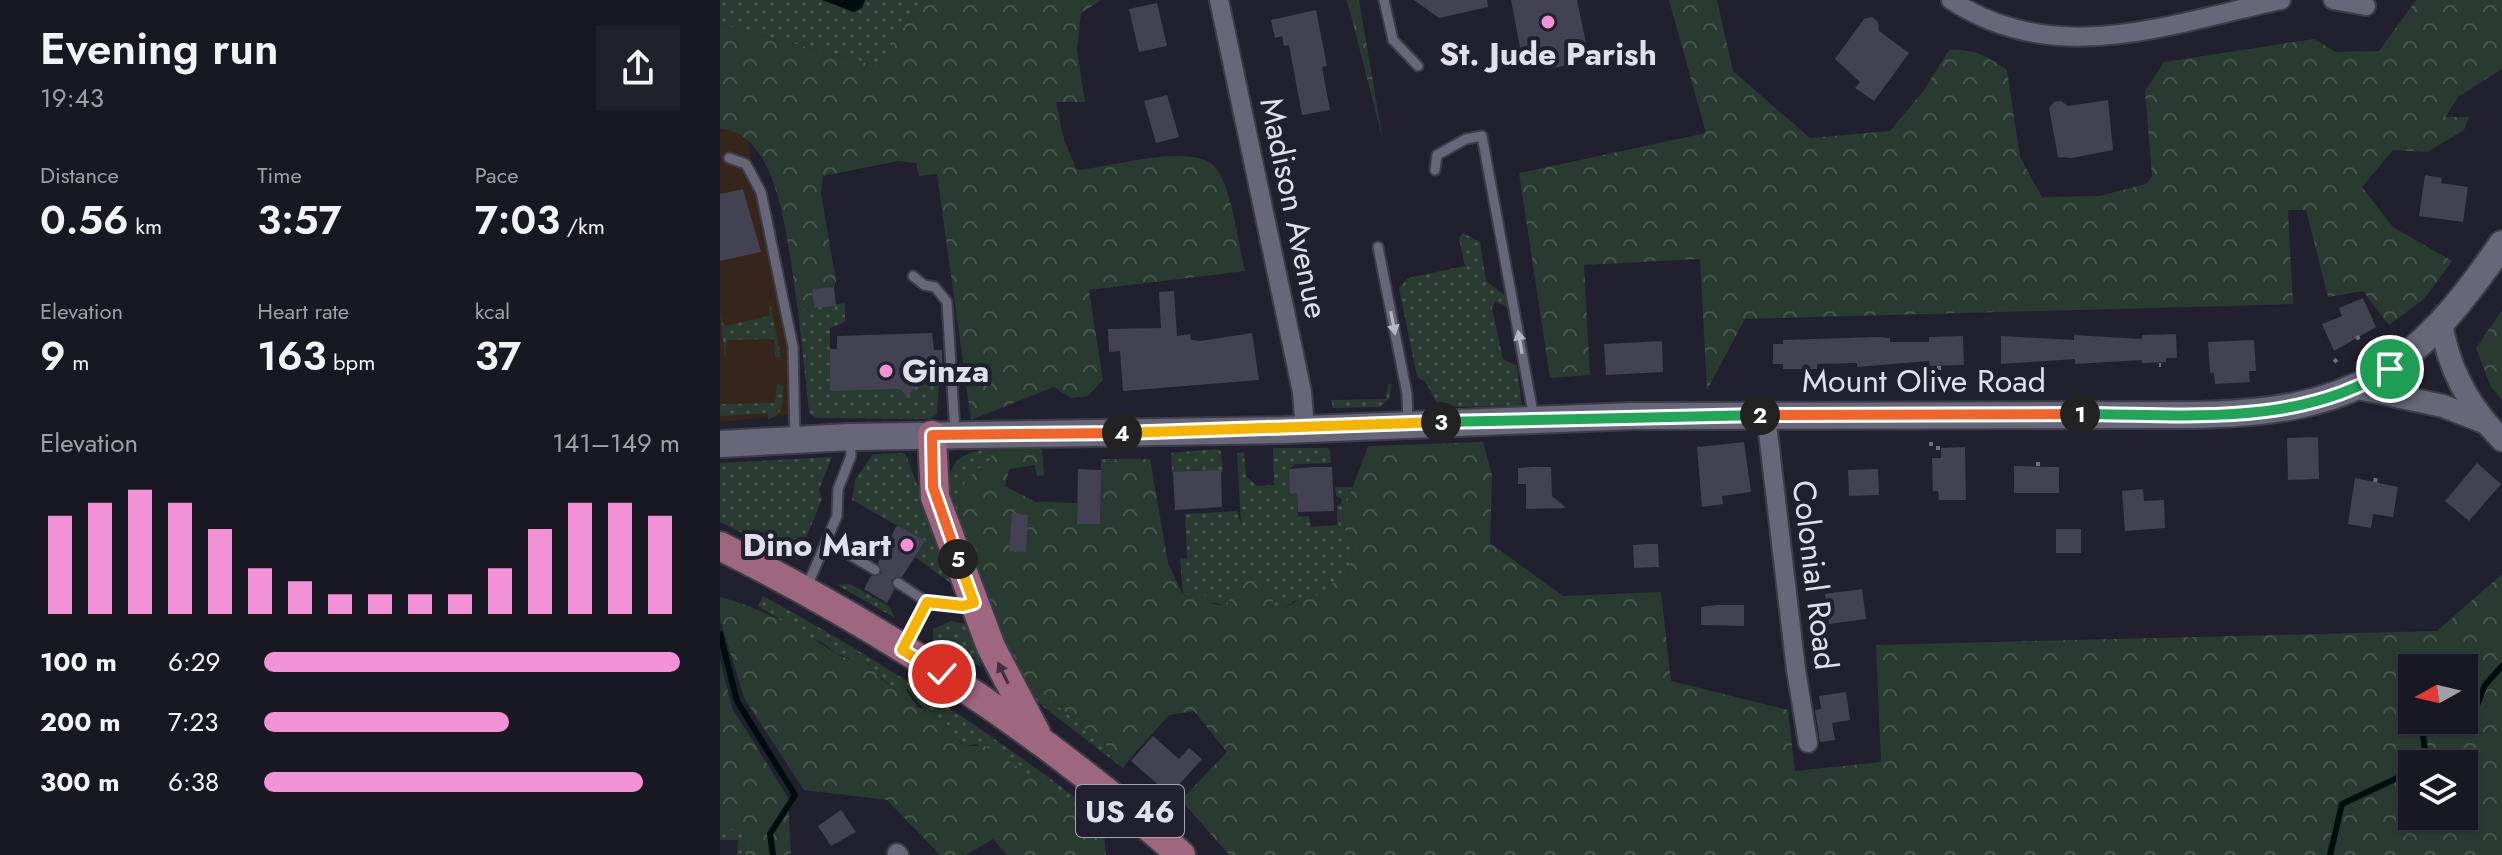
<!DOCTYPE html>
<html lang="en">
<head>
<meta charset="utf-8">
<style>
	:root { --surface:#181823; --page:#21212b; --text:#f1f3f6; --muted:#9fa0a6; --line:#363741; --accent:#f391d6 }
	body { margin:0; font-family:Jost,sans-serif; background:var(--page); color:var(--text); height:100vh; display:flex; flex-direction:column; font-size:30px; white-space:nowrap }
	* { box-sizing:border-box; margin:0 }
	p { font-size:26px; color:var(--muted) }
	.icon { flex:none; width:44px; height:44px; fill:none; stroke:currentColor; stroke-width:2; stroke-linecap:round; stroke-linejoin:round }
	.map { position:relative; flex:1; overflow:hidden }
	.drawer { display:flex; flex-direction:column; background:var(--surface); width:720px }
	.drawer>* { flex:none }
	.needle { width:52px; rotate:262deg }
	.buttons { position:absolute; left:1678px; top:654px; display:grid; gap:16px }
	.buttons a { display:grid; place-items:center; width:80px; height:80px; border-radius:0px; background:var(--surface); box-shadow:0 2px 6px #0004,0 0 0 2px var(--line); font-size:40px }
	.pin { position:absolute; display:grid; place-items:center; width:68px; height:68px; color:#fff; margin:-34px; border:4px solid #fff; border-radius:50%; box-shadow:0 2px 8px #0007 }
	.km { position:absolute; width:40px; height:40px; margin:-20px; border-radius:50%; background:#222; color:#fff; font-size:22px; line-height:40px; text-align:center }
	.round { display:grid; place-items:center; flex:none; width:84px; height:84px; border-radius:0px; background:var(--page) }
	.summary { display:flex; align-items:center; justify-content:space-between; height:136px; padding:0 40px }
	h1 { font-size:44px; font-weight:600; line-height:60px }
	.stats { display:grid; grid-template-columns:repeat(3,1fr); gap:12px; height:136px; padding:8px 40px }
	.stats div { display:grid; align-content:center }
	.stats b { font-size:40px; font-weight:600 }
	.stats small { font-size:22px; font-weight:400 }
	.stats p { font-size:22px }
	.chart { height:224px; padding:16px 40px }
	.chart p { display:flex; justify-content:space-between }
	.chart svg { width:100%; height:144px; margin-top:8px; stroke:var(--accent); stroke-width:6 }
	ul { padding:0 40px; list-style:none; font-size:26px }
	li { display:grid; grid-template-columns:128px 96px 1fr; align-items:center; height:60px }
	li i { height:20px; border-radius:10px; background:var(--accent) }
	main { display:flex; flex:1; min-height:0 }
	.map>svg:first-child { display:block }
</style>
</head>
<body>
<main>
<section class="drawer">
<div class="summary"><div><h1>Evening run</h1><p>19:43</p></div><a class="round"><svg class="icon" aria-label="share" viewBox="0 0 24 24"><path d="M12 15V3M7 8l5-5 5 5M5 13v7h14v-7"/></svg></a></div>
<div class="stats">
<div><p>Distance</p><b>0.56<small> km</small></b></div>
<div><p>Time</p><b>3:57</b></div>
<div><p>Pace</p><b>7:03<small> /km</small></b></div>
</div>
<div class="stats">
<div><p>Elevation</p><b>9<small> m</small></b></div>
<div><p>Heart rate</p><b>163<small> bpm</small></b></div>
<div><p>kcal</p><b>37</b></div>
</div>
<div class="chart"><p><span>Elevation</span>141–149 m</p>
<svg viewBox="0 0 160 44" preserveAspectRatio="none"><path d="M5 44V14M15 44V10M25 44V6M35 44V10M45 44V18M55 44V30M65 44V34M75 44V38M85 44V38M95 44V38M105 44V38M115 44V30M125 44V18M135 44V10M145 44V10M155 44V14"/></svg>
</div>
<ul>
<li><b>100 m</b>6:29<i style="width:100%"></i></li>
<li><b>200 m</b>7:23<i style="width:59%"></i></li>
<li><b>300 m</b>6:38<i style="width:91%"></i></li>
</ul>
</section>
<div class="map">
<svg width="1782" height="855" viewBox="0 0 1782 855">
	<defs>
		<pattern id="grass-dots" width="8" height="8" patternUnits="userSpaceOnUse" patternTransform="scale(2)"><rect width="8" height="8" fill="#293b30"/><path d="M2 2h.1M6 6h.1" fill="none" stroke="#48574e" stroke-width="1.8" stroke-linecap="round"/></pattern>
		<pattern id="forest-crowns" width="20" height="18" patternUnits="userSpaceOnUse" patternTransform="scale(2)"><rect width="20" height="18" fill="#293b30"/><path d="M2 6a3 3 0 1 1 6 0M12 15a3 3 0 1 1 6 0" fill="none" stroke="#48574e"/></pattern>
	</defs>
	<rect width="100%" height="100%" fill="#20202f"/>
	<polygon fill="#35251a" points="23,116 67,343 69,415 0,422 0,121"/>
	<g fill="url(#grass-dots)">
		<polygon points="0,0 202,0 158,66 0,24"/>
		<polygon points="743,233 760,242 766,281 788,298 790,309 775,301 772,308 783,359 797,366 802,406 719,407 705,381 697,377 679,288 688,278 745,266 739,238"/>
		<polygon points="49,297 61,357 55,357 54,339 7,340 5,358 0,312 4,326 50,316"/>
		<polygon points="125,303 125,322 110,328 110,390 181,389 194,382 219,382 217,414 210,419 96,418 89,413 78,310"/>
		<path d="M57,383L63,386C63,400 65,416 48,419V413L0,416V404L55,403Z"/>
		<polygon points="668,384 672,384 669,399 660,407 613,408 611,400 666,399"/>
		<polygon points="553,448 607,448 610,451 611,463 575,464 569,469 570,493 577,493 578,517 589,516 591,527 617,525 617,505 621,504 622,499 616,496 615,487 633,487 620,521 634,545 625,581 609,584 601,596 574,601 556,614 514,588 507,606 463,595 460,558 467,558 465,514 517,511 521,523 517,453 524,452 526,476 537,486 554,485"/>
		<path d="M272,449L271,459L248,478L302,677L407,762L403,768L308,695L296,675L228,502C227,466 234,452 272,449Z"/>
		<polygon points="497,449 501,451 503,472 452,472 451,453"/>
		<polygon points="184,453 186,455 236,587 195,557 205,541 132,500 135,480 153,454"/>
		<polygon points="112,457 99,490 102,499 77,560 0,522 0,463"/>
		<polygon points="130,584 169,606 175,618 117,585"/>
		<path d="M43,596C167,664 285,741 396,829L384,833L316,779L256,744L246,746C231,736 196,703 189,690L169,685L148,664L117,654L102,642L89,638L38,606Z"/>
		<polygon points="231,621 250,625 261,667 213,642 213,629"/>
		<polygon points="0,826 23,831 26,855 17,855 18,840 0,840"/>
	</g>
	<g fill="url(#forest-crowns)" fill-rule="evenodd">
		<path d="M202,0H381L361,13L357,50L365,102H336L344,140L357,170C388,168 471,142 494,166C512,185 518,244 525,271L369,290L383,380L368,396L351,398L334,387L251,420L217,174L199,176L196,163L178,161L103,176L101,194L116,281L114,287L92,290L94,308L78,310C69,261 63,131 0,129V24L158,66Z"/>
		<polygon points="626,0 639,0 663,141 630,11"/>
		<path d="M949,0H997L1013,71L1090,138L1170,131L1204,90L1229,50C1253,48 1267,56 1287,70L1300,157L1322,197L1379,196L1426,184L1432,176L1425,91L1444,62L1594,39L1616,52L1659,51L1696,0H1782V69L1738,97L1725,117H1749L1744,130L1707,152L1673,150L1642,187L1673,227L1732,261L1704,299L1669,325L1643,291L1608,297L1586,210H1568L1573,304L1025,319L987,390L980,259L864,265L870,375L830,378L799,173L986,133Z"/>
		<polygon points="1782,310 1782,400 1771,387 1756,348"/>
		<path d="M763,442L772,475L770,543L843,596L941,592L951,681L1068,710L1075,771L1161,762L1156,645L1717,631L1782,574V855H509L461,800L507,752L474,711L449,715L407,762L302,677L277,625L235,500L248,478L271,459L272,449L322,448L324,475L317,476L315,465L289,469L285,486L316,502L357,503V524H380L381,459H430L448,563L463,595L483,593L493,604L507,606L514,588L530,575L550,589L556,613L589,594L601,596L609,584L625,581L634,545L620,521L648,446ZM1692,668H1744V720H1692ZM1692,764H1744V816H1692Z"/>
		<path d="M0,597C43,608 80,630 117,654C126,660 137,658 146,663C154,668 161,679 168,685H182L197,706L226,722L238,741L246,746H265L316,779L384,833L386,855H287L273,839L246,855H220L167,800L84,790L24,698L0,619Z"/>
		<polygon points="0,659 12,708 68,797 71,855 26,855 23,831 0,826"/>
	</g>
	<polygon fill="#000d0f" points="102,0 145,0 142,8 134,12"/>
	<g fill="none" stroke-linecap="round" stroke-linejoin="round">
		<g stroke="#000d0f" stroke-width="6">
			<polyline points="0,634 17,701 75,795 50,834 53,855"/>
			<polyline points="1744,718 1754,713 1765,685 1782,666"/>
			<polyline points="1700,764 1705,750 1702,727 1732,720"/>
			<polyline points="1610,855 1622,804 1692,771"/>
		</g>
	</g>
	<g fill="#424252">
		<polygon points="694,0 767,0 768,7 719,18"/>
		<polygon points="791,0 857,0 866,43 846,48 849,65 827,69 823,53 802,58"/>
		<polygon points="437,3 447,46 419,52 409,9"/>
		<polygon points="596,10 607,66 602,67 610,110 582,115 569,45 564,46 562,36 555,38 551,20"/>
		<polygon points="1152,17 1158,22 1159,31 1189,53 1154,101 1135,88 1140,82 1115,59 1144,19"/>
		<polygon points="447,95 459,137 436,143 424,101"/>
		<polygon points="1388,100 1393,150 1352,158 1338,157 1329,108 1334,102 1341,101 1348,106"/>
		<polygon points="1705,175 1722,178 1721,183 1748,187 1743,222 1699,216"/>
		<polygon points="23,189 41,252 0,261 0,194"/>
		<polygon points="114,287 116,306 94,308 92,289"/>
		<polygon points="454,291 457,336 470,334 471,340 480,341 532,333 539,380 403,391 400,351 389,352 388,329 441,328 439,292"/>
		<polygon points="1643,298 1656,327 1614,351 1602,324 1622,316 1619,308"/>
		<polygon points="212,333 214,350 222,350 223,382 198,383 187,397 181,389 110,391 110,349 117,349 117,336"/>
		<polygon points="1456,334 1457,358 1446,358 1446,362 1422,363 1422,360 1355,364 1355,359 1281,364 1281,336 1354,340 1354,335 1422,339 1422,335"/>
		<polygon points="1243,336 1244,365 1210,366 1209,361 1137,367 1137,363 1097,364 1097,369 1063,369 1063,364 1053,364 1053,344 1063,344 1063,340 1158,337 1170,338 1170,342 1209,342 1209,337"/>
		<polygon points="1534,340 1536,371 1529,371 1530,382 1495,384 1494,373 1490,373 1488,342"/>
		<polygon points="942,341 943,372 886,375 884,344"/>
		<polygon points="1598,437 1599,479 1568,480 1567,438"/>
		<polygon points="1024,442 1031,492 1002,496 1003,504 982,507 977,447"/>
		<polygon points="1245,447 1246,500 1219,500 1218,491 1213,491 1212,458 1221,458 1221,448"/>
		<polygon points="1757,463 1781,484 1749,521 1725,501"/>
		<polygon points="1294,466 1339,467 1339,493 1294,493"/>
		<polygon points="593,467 612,467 614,511 578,512 577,493 570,493 569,469"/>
		<polygon points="812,467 831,467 832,496 846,508 806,509 806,484 798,484 798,468"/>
		<polygon points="358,469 381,470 380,524 357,524"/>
		<polygon points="1158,469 1159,495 1129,496 1128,470"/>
		<polygon points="501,470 502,507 455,510 453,472"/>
		<polygon points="1635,478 1678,487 1673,517 1653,514 1651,528 1628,524"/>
		<polygon points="1423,489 1424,501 1444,500 1445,528 1405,531 1402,491"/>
		<polygon points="292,513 308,515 306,552 289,551"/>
		<polygon points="177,525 205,541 182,577 171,580 174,590 167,603 144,589 151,576 162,573 158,563"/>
		<rect x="1336" y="529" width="25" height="24"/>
		<polygon points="926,544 938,544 939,567 914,568 913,545"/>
		<polygon points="1142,589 1146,619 1109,624 1105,594"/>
		<polygon points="996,605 1024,605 1024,626 981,625 981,607"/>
		<polygon points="1126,692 1130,720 1112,723 1115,740 1100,742 1095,710 1101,709 1099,696"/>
		<polygon points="433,736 459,759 469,748 482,759 450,795 411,761"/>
		<polygon points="121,810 136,832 111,846 98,826"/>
	</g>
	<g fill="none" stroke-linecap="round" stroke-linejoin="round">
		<g stroke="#3d3d49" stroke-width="13">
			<g id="service">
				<polyline points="664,0 673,40 698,66"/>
				<polyline points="9,158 26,164 41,192 73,347 75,439"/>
				<polyline points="715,170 717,155 746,139 762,136 814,418"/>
				<polyline points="658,247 687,394 688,424"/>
				<polyline points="193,276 204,285 215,287 227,302 235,432"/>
				<polyline points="108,542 155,570"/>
				<polyline points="178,583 207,602 184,647"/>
				<polyline points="86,589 117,516 118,489 131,456 130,440"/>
				<polyline points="207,602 251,604"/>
			</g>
		</g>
		<g stroke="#3d3d49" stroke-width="22">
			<g id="minor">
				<polyline points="499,0 582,392 585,429"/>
				<path d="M1231,0C1336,69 1448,24 1561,0"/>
				<polyline points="1613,0 1646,6"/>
				<polyline points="1046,415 1076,670 1088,743"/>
				<polyline points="177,853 179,855"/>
			</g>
		</g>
		<g stroke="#3d3d49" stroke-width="26">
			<g id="tertiary">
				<path d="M1721,322C1728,369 1749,407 1782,440"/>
				<polyline points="1638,388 1723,406 1764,422"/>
			</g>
		</g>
		<g stroke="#3d3d49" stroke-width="30">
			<path id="secondary" d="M0,444L130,437L564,430L913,416L1476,415C1634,412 1694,373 1782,244"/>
		</g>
		<g stroke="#3d3d49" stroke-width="32">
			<g id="primary">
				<polyline points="212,435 215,497 271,647 316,733"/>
				<path d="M0,546C165,629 323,732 461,855"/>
			</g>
		</g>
		<g stroke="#70707d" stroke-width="4" stroke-dasharray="4 6" stroke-linecap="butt">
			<polyline points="1637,336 1640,342"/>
			<polyline points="1614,362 1621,356"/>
			<polyline points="1439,365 1441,365"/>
			<polyline points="1217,368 1223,368"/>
			<polyline points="1218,389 1218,384"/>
			<polyline points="1209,444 1213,444"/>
			<polyline points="1218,446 1218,450"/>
			<polyline points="1316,464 1320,464"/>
			<polyline points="1655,482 1656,477"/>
		</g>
		<use href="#service" stroke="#676779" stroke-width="9"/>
		<use href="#minor" stroke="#676779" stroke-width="18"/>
		<use href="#tertiary" stroke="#676779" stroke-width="22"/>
		<use href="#secondary" stroke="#676779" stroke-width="26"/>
		<use href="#primary" stroke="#9f6680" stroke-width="28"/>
	</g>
	<defs><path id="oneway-solid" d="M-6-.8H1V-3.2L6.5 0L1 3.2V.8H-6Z" transform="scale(2)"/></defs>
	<g fill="#b6b6c2">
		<use href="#oneway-solid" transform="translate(673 323) rotate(79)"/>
		<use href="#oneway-solid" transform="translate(800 342) rotate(-100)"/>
	</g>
	<use fill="#403243" href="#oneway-solid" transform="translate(283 673) rotate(-116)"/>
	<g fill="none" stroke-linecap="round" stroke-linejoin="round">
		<g stroke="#fff" stroke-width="16">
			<path id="split-1" d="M1360,414C1464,414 1578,428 1670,369"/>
		</g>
		<g stroke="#fff" stroke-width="16">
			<polyline id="split-2" points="1040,415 1360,414"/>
		</g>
		<g stroke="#fff" stroke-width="16">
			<polyline id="split-3" points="721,422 1040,415"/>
		</g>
		<g stroke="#fff" stroke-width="16">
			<polyline id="split-4" points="402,433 721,422"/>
		</g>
		<g stroke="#fff" stroke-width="16">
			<polyline id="split-5" points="238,559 213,487 212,435 402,433"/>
		</g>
		<g stroke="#fff" stroke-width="16">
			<polyline id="split-6" points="222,674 182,650 207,602 243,606 254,603 238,559"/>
		</g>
		<use href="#split-1" stroke="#22a559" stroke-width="10"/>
		<use href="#split-2" stroke="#f0652b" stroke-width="10"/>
		<use href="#split-3" stroke="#22a559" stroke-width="10"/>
		<use href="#split-4" stroke="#f5b400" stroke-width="10"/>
		<use href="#split-5" stroke="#f0652b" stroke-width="10"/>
		<use href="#split-6" stroke="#f5b400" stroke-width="10"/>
	</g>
	<g fill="#f391d6" stroke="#20202f" stroke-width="3">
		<circle cx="828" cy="22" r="8"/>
		<circle cx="166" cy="371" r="8"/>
		<circle cx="187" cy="545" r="8"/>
	</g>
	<g text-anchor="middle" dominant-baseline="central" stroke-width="8" stroke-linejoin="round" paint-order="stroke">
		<rect fill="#20202f" stroke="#a6a6b2" stroke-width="2" x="356" y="785" width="108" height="52" rx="6"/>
		<g font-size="30" font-weight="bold" fill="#e0e0ea">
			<text x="410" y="811">US 46</text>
		</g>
		<g font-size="32" font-weight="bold" fill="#e0e0ea" stroke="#20202f">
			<text x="828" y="54">St. Jude Parish</text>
			<text x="182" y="371" text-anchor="start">Ginza</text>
			<text x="171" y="545" text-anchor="end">Dino Mart</text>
		</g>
		<g font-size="32" fill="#e0e0ea" stroke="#20202f">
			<text transform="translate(574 208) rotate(78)">Madison Avenue</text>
			<text x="1204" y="381">Mount Olive Road</text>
			<text transform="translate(1095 575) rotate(83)">Colonial Road</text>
		</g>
	</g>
</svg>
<div class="buttons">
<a><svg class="needle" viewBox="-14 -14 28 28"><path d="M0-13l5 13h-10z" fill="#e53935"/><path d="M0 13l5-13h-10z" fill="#9fa0a6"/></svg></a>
<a><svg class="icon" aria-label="layers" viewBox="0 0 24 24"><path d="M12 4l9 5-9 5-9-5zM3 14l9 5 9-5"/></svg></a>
</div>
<div class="pin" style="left:1670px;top:369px;background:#1e9e55"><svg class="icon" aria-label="arrive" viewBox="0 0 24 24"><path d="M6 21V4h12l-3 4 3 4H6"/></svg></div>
<div class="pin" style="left:222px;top:674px;background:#d93025"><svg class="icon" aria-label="check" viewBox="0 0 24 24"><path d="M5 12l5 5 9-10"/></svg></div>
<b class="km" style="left:1360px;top:414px">1</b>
<b class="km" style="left:1040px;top:415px">2</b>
<b class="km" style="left:721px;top:422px">3</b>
<b class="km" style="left:402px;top:433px">4</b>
<b class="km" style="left:238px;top:559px">5</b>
</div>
</main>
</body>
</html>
